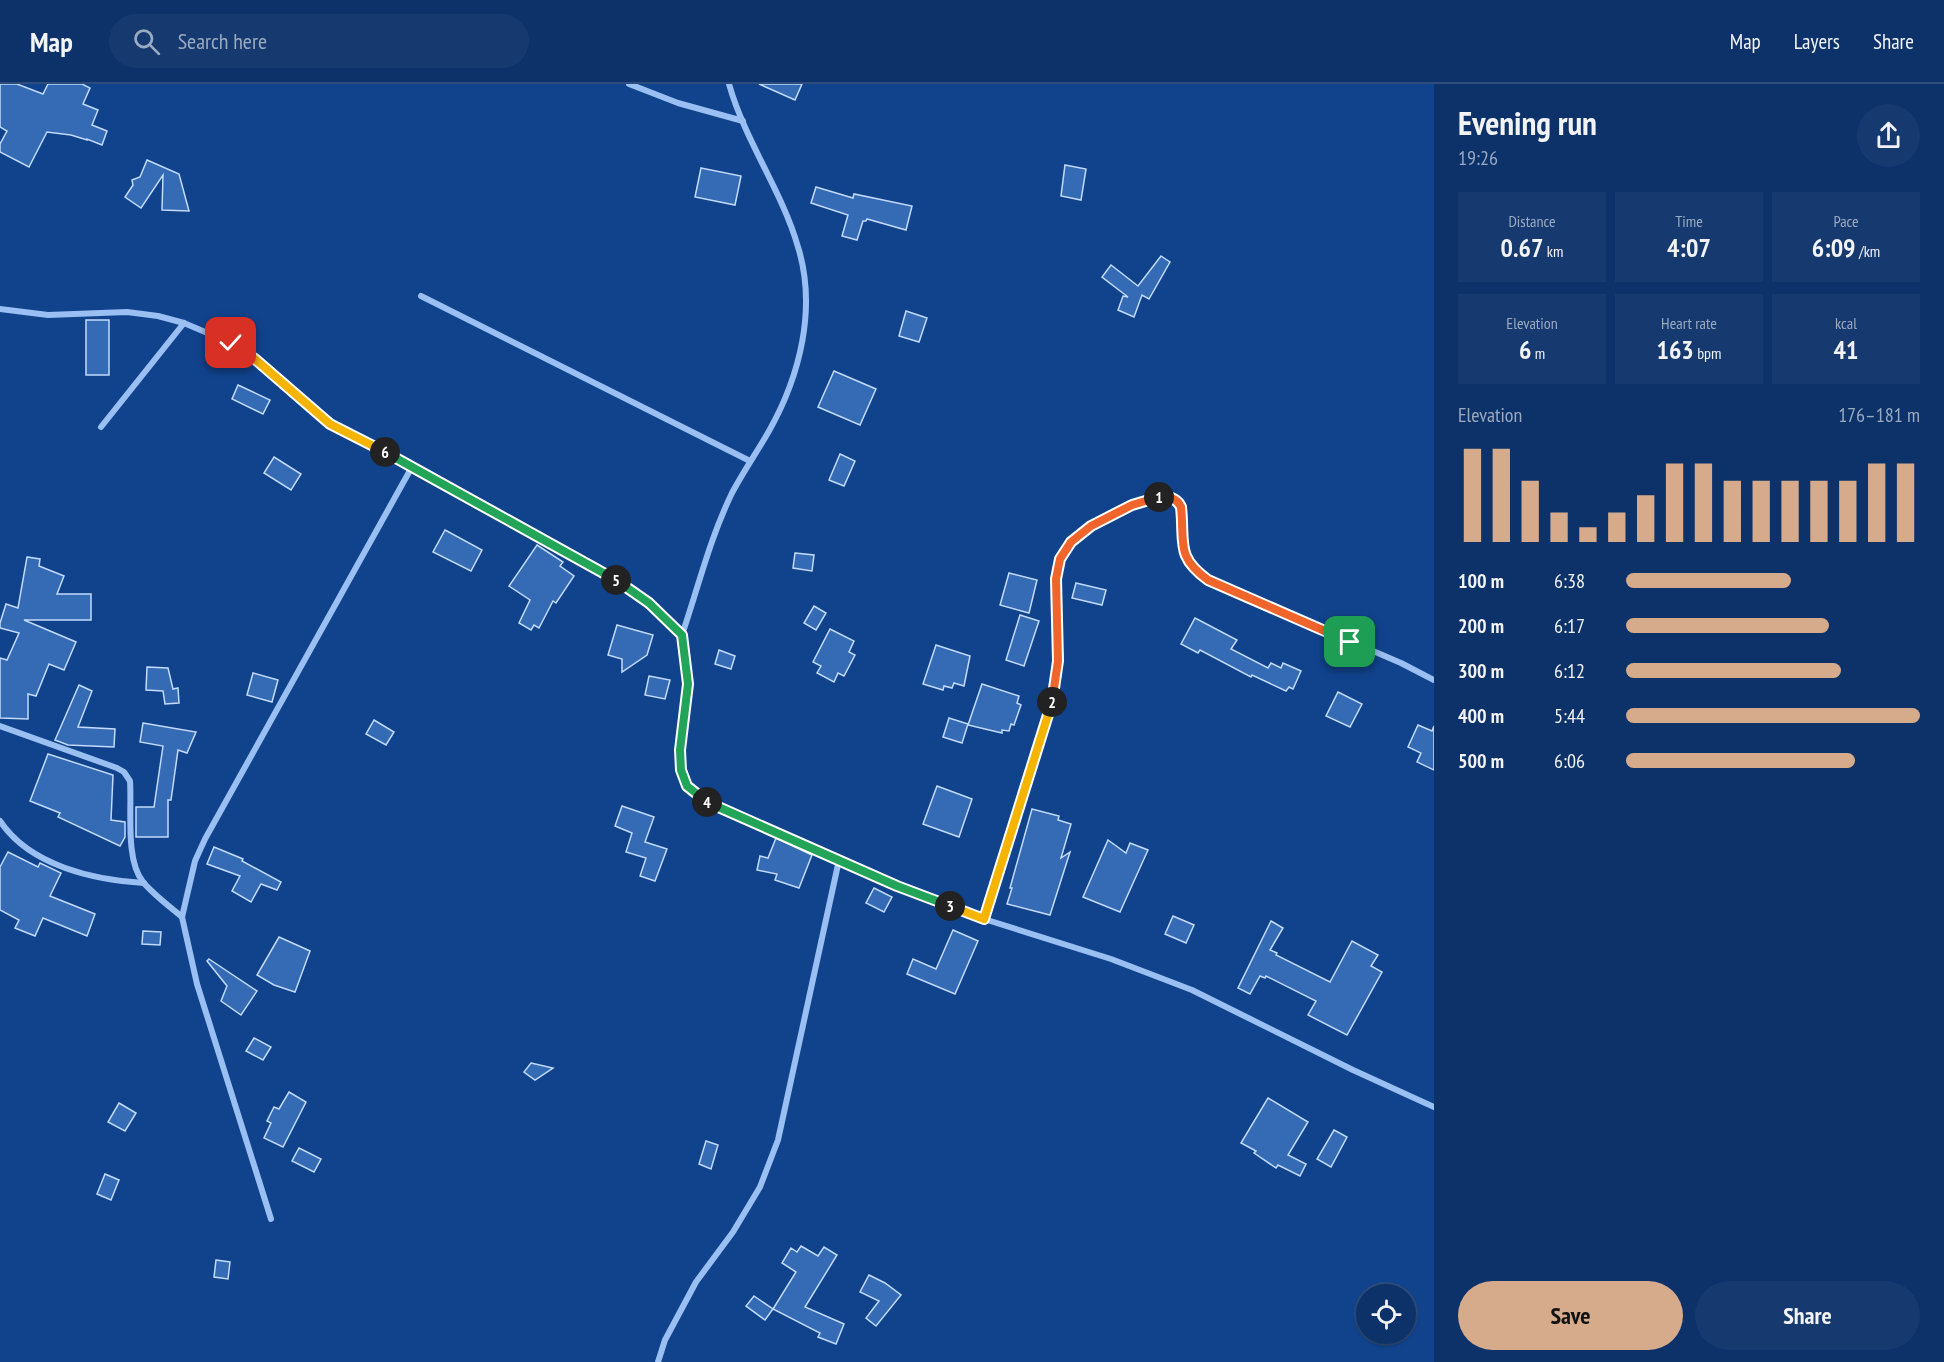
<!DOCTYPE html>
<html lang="en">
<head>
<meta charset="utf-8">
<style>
	:root { --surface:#0d326a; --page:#163a70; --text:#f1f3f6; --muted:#9aaac1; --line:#2d4d7e; --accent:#d6ab8b }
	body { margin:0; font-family:"PT Sans Narrow",sans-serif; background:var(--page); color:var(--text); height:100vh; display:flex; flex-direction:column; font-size:22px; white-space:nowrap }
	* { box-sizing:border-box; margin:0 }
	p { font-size:20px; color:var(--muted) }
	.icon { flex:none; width:33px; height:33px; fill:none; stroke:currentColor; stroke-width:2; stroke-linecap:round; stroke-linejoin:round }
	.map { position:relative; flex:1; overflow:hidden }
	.side { display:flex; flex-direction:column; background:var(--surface); width:510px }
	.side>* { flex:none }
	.controls { position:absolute; left:1356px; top:1200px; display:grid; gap:12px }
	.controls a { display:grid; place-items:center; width:60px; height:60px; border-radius:50%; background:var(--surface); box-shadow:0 2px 4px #0004,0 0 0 2px var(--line); font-size:30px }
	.pin { position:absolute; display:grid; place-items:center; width:51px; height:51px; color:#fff; margin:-26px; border-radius:12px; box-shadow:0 3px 9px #0006 }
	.km { position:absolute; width:30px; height:30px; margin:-15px; border-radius:50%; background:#222; color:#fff; font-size:16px; line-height:30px; text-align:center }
	.round { display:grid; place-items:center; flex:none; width:63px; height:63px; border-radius:32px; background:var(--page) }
	.overview { display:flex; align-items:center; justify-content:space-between; height:102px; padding:0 24px }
	h1 { font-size:33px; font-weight:800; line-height:45px }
	.figures { display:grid; grid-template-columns:repeat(3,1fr); gap:9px; height:102px; padding:6px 24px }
	.figures div { display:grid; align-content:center; border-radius:0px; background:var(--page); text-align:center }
	.figures b { font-size:26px; font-weight:800 }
	.figures small { font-size:16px; font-weight:400 }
	.figures p { font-size:16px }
	.chart { height:168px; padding:12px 24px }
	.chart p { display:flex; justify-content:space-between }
	.chart svg { width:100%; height:108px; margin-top:6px; stroke:var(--accent); stroke-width:6 }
	.primary-button { display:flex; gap:12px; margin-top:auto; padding:12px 24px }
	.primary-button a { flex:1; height:69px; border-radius:36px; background:var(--accent); color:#111; font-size:24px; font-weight:800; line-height:69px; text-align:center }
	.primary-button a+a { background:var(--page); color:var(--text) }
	ul { padding:0 24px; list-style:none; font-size:20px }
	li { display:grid; grid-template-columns:96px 72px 1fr; align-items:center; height:45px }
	li i { height:15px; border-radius:8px; background:var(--accent) }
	header { display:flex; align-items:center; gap:36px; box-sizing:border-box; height:84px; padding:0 30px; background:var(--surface); border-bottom:2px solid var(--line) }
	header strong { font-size:28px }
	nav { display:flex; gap:33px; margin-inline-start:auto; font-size:21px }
	.search { width:420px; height:54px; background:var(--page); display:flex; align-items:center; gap:15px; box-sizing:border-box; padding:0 21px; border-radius:33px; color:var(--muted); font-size:22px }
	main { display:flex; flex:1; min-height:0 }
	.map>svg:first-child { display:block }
</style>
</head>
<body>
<header>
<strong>Map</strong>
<div class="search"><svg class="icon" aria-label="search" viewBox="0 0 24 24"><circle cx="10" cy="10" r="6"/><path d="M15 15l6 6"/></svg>Search here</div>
<nav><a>Map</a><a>Layers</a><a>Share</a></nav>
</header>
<main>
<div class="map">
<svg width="1434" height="1278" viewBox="0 0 1434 1278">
	<rect width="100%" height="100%" fill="#11438d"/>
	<g fill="#356ab5" stroke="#c1dafd" stroke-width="1.5">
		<polygon points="0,0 17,0 43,10 48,0 82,0 90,4 83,20 98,26 92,41 107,47 102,61 87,55 87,56 71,51 47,48 29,83 0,68 0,60 7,47 0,43"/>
		<polygon points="759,0 802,0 795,16"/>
		<polygon points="147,76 179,90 189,127 162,126 163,91 141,124 125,113 133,101 132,96 140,93"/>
		<polygon points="1065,81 1086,85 1081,116 1061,112"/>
		<polygon points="701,84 741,92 735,121 695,113"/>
		<polygon points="816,103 853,114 854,110 912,122 906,146 867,135 866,137 863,137 857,156 842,152 848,131 811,119"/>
		<polygon points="1161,172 1170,178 1149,215 1142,211 1134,233 1118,226 1123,212 1128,213 1102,193 1111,181 1138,202"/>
		<polygon points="906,227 927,234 919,258 899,252"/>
		<rect x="86" y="236" width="23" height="55"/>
		<polygon points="834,287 876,305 860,341 818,323"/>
		<polygon points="238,301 270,316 263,330 232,315"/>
		<polygon points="840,370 855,377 844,402 829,396"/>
		<polygon points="274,373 301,390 291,406 264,389"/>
		<polygon points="445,446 482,466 471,487 433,468"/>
		<polygon points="537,461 563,478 560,482 574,492 556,519 553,517 539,544 534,541 531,546 519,539 530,516 509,502"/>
		<polygon points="795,469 814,471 812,487 793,484"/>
		<polygon points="27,473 40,475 39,482 64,492 57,510 91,510 91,536 24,536 76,558 64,586 49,580 36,612 28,610 28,635 0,634 0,574 7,576 19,549 0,544 0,539 6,520 18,524"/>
		<polygon points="1009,489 1037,496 1029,529 1000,521"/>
		<polygon points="1076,499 1106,506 1102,521 1072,514"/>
		<polygon points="814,522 826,529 816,546 804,539"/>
		<polygon points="1020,531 1039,537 1024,582 1006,576"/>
		<polygon points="1195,534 1237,556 1231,565 1268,584 1271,579 1281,584 1283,579 1301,587 1293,605 1289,603 1286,607 1252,591 1251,593 1200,566 1198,569 1181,560"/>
		<polygon points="617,541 653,551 647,571 622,588 622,575 608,571"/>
		<polygon points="830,545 854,557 849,568 855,571 844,592 838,589 834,598 817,589 821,582 813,578"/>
		<polygon points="936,561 970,572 964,602 954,599 952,604 944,602 943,606 923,600"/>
		<polygon points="719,566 735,572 731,585 715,580"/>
		<polygon points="147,583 168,584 173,605 178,604 179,619 165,620 163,607 146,606"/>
		<polygon points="253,589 278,596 272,618 247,611"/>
		<polygon points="649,592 670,596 665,615 645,611"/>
		<polygon points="982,600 1019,612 1017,619 1021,621 1014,641 1011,640 1009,647 1002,646 1002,649 968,641"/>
		<polygon points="79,601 92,607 78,643 115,645 114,663 68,661 55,656"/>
		<polygon points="1338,608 1362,620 1350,643 1326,632"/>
		<polygon points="949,634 968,640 962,659 943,653"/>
		<polygon points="374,636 394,648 386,661 366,650"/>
		<polygon points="143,639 196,648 187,669 178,666 171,716 168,716 168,753 136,753 136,723 154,723 163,662 140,658"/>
		<polygon points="1418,641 1432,647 1434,642 1434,686 1417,678 1421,669 1408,663"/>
		<polygon points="48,670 113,691 111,736 125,738 125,753 120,762 58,733 60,729 30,717"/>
		<polygon points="937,702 972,715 959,753 923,740"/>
		<polygon points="622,722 654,733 645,758 667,765 655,797 640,792 646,774 626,768 632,749 615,742"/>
		<polygon points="1032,725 1059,732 1058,736 1071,740 1061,774 1070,768 1050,831 1007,820 1012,804 1010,804"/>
		<polygon points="776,754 812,771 799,804 775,796 777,790 757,786 760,772 768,774"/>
		<polygon points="1108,756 1126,769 1130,759 1148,766 1120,828 1083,813"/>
		<polygon points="214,763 243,775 242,777 281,798 277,806 261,800 251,818 232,807 240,792 207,780"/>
		<polygon points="8,768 38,783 40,779 61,789 50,812 95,830 87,852 43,834 35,852 15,844 19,836 0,826 0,783"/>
		<polygon points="874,804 892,813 884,828 866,819"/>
		<polygon points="1173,832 1194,841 1186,859 1165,850"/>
		<polygon points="1271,837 1283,844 1270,866 1277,869 1276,871 1330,898 1352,857 1378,871 1371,882 1382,888 1347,951 1308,931 1316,917 1266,892 1265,894 1260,892 1250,910 1238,904"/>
		<polygon points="953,846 978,857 955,910 907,890 913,875 936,885"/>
		<polygon points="143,847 161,848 160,861 142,860"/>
		<polygon points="279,853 310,867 295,908 274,901 257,891"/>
		<polygon points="209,875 257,907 241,931 221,917 227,902 207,877"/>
		<polygon points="254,954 271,963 263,976 246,967"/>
		<polygon points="531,979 553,984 535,996 524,988"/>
		<polygon points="289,1008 306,1018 283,1063 264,1054 271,1039 267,1037 274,1023 279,1025"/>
		<polygon points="1268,1014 1308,1038 1288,1071 1306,1080 1300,1092 1278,1081 1276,1084 1254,1069 1256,1067 1241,1059"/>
		<polygon points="119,1019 136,1029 125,1047 108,1038"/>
		<polygon points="1334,1046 1347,1053 1331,1083 1317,1075"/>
		<polygon points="706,1057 718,1061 711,1085 699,1080"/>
		<polygon points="299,1064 321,1075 314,1088 292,1077"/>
		<polygon points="105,1090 119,1096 111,1116 97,1110"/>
		<polygon points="801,1162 818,1172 824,1163 837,1171 805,1223 844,1240 836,1260 818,1253 820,1249 773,1225 796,1188 782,1179 791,1164 797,1168"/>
		<polygon points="216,1176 230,1178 228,1195 214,1193"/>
		<polygon points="869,1191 885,1199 901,1211 876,1242 866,1234 879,1217 860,1208"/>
		<polygon points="754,1212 773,1225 765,1236 746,1222"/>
	</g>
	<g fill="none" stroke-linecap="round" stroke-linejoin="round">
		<g stroke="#9abff2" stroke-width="6">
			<polyline points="629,0 678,19 743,37"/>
			<polyline points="421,212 750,377"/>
			<polyline points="0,225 48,231 127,228 158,232 184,239 231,259 280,296 330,340 413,381 621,499 649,519 682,551 689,600 680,667 681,686 687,702 707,718 897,802 984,835 1111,875 1192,906 1353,986 1434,1023"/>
			<polyline points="101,343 184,239"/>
			<path d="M682,551C698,504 710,454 732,409C743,388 757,368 769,347C800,292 817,224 798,163C782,107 745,57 729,0"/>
			<path d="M0,642L117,684L124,688L130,697C132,725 125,776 143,798C154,811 169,822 182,833"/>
			<path d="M0,737C30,782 94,796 144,799"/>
			<path d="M984,835L1053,613C1056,590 1059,567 1059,543C1058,534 1056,525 1056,516C1053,469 1075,451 1113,430C1131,420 1154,409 1175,414C1191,429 1176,464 1192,484C1196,489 1203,493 1208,496L1401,579L1434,596"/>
			<polyline points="271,1135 197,900 182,833 195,777 205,755 413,381"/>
			<polyline points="658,1278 665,1256 696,1198 733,1148 760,1103 778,1056 839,776"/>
		</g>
	</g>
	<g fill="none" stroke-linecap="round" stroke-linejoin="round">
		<g stroke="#fff" stroke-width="12">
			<path id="split-1" d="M1159,413C1169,412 1177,414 1181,423C1185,459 1175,472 1208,496L1350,558"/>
		</g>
		<g stroke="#fff" stroke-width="12">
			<polyline id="split-2" points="1052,618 1058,577 1056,495 1060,475 1071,458 1091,442 1132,421 1159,413"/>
		</g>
		<g stroke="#fff" stroke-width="12">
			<polyline id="split-3" points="950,822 984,835 1052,618"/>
		</g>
		<g stroke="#fff" stroke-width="12">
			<polyline id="split-4" points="707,718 897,802 950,822"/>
		</g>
		<g stroke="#fff" stroke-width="12">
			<polyline id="split-5" points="616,496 649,519 682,551 688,600 680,666 681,686 687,702 707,718"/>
		</g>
		<g stroke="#fff" stroke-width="12">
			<polyline id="split-6" points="385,368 616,496"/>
		</g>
		<g stroke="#fff" stroke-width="12">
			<polyline id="split-7" points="231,259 255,275 330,340 385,368"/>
		</g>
		<use href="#split-1" stroke="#f0652b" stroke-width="8"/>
		<use href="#split-2" stroke="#f0652b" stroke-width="8"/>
		<use href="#split-3" stroke="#f5b400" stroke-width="8"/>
		<use href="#split-4" stroke="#22a559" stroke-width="8"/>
		<use href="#split-5" stroke="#22a559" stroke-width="8"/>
		<use href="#split-6" stroke="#22a559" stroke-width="8"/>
		<use href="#split-7" stroke="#f5b400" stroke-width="8"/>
	</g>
</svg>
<div class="controls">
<a><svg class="icon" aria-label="locate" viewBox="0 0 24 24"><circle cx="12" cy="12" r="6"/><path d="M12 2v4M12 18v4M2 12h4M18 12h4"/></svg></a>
</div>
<div class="pin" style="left:1350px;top:558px;background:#1e9e55"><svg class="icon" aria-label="arrive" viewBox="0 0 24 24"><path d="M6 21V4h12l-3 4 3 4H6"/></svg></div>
<div class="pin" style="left:231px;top:259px;background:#d93025"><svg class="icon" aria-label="check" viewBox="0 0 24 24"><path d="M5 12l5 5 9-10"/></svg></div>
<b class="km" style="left:1159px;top:413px">1</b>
<b class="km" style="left:1052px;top:618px">2</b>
<b class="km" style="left:950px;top:822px">3</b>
<b class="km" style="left:707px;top:718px">4</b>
<b class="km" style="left:616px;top:496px">5</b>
<b class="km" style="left:385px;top:368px">6</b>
</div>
<section class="side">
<div class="overview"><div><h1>Evening run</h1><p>19:26</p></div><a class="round"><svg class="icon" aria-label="share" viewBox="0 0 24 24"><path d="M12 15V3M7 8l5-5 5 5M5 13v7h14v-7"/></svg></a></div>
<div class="figures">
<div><p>Distance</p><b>0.67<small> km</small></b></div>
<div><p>Time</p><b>4:07</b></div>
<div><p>Pace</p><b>6:09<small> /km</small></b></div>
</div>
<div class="figures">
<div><p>Elevation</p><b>6<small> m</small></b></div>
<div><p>Heart rate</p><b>163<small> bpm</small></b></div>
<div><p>kcal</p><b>41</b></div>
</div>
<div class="chart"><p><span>Elevation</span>176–181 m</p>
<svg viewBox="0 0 160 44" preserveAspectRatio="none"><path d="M5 44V6M15 44V6M25 44V19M35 44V32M45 44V38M55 44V32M65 44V25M75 44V12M85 44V12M95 44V19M105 44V19M115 44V19M125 44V19M135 44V19M145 44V12M155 44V12"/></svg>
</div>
<ul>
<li><b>100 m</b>6:38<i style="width:56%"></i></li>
<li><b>200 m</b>6:17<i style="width:69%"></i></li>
<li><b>300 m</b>6:12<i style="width:73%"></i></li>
<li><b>400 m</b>5:44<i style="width:100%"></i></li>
<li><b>500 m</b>6:06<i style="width:78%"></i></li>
</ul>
<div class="primary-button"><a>Save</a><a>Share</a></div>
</section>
</main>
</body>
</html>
